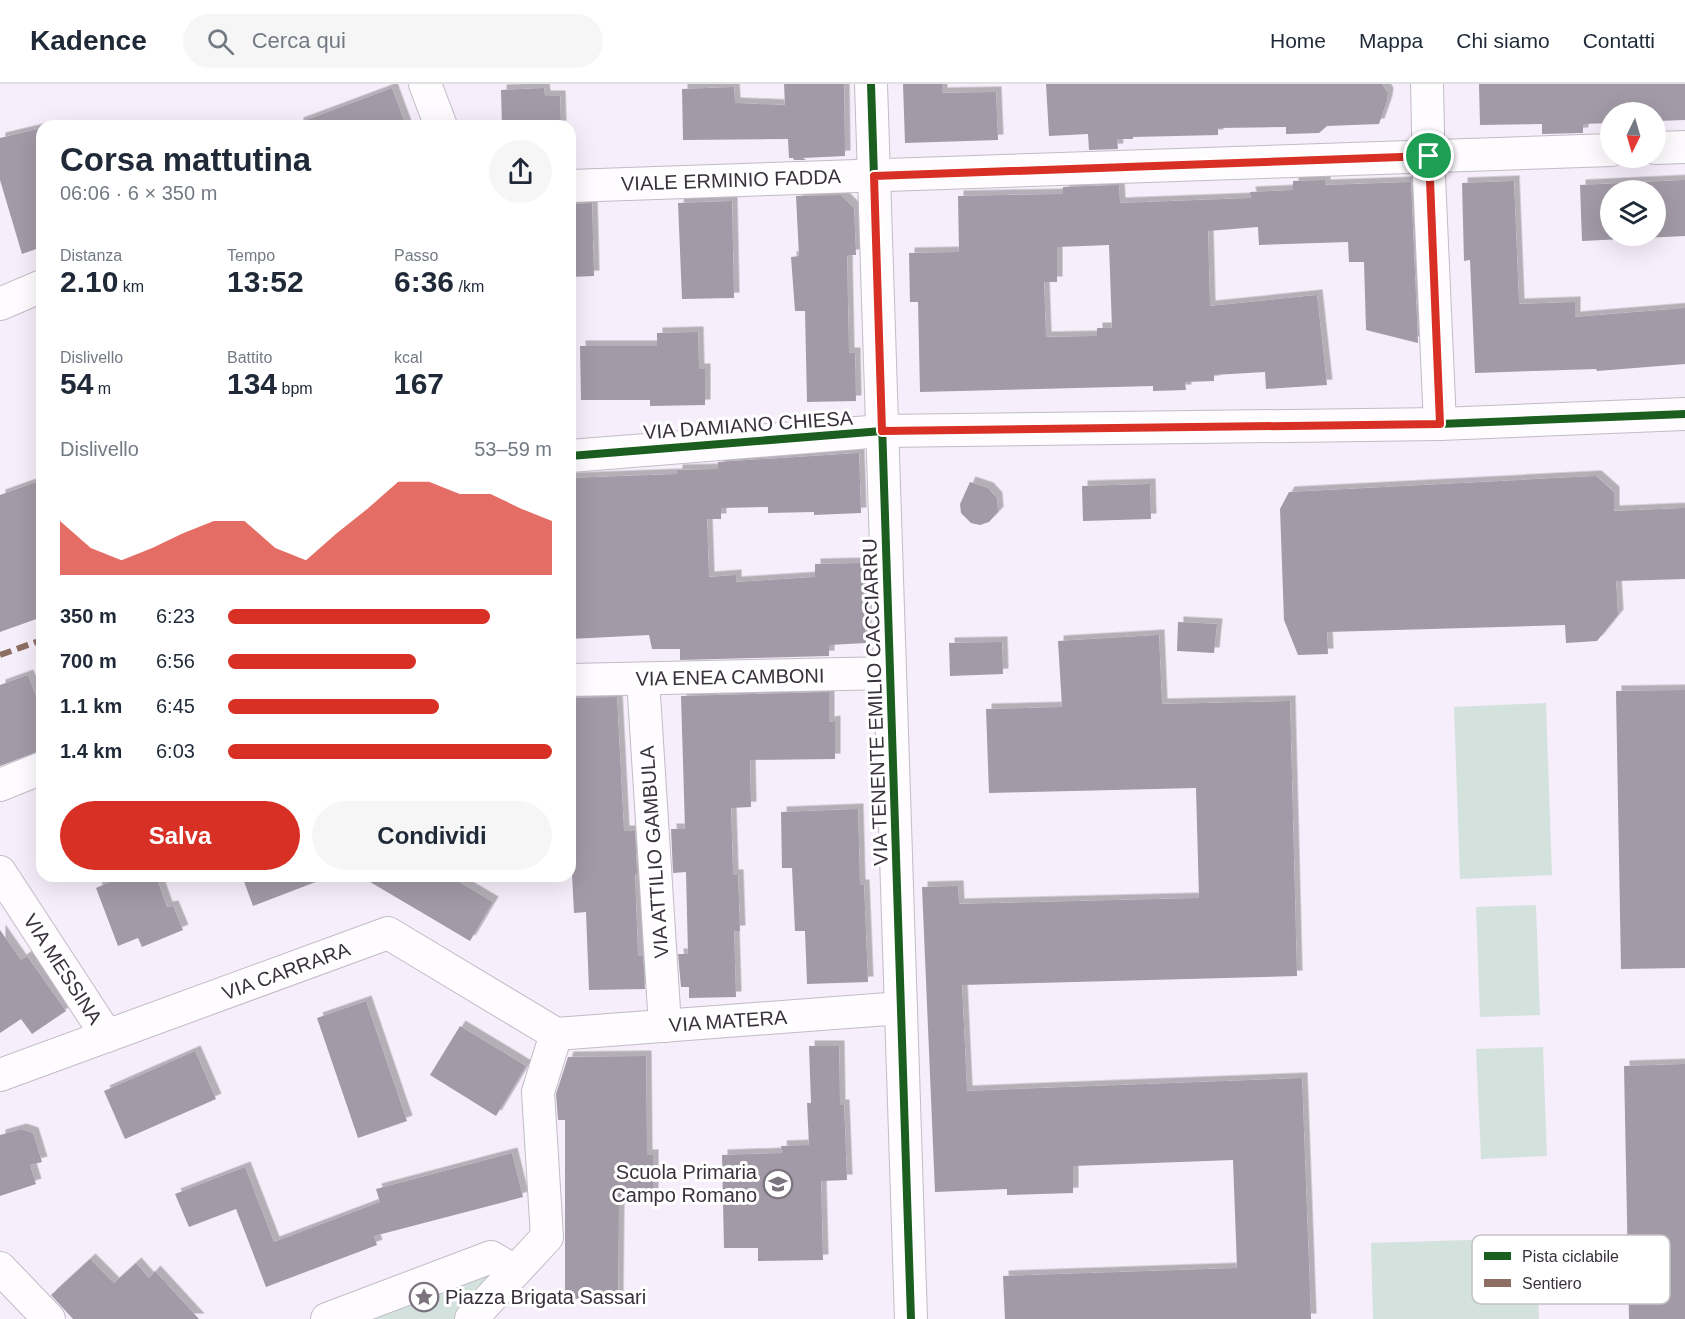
<!DOCTYPE html>
<html lang="it">
<head>
<meta charset="utf-8">
<style>
	:root { --surface:#fff; --page:#f6f6f7; --text:#1f2937; --muted:#747a83; --line:#e0e1e3; --accent:#d93025 }
	body { margin:0; font-family:Arial,sans-serif; background:var(--page); color:var(--text); height:100vh; display:flex; flex-direction:column; font-size:22px; white-space:nowrap }
	* { box-sizing:border-box; margin:0 }
	p { font-size:20px; color:var(--muted) }
	.icon { flex:none; width:33px; height:33px; fill:none; stroke:currentColor; stroke-width:2; stroke-linecap:round; stroke-linejoin:round }
	.map { position:relative; flex:1; overflow:hidden }
	.panel { position:absolute; left:36px; top:36px; width:540px; height:762px; display:flex; flex-direction:column; background:var(--surface); border-radius:18px; box-shadow:0 6px 24px #0002 }
	.panel>* { flex:none }
	.needle { width:39px; rotate:185deg }
	.tools { position:absolute; left:1600px; top:18px; display:grid; gap:12px }
	.tools a { display:grid; place-items:center; width:66px; height:66px; border-radius:50%; background:var(--surface); box-shadow:0 6px 24px #0002; font-size:30px }
	.pin { position:absolute; display:grid; place-items:center; width:51px; height:51px; color:#fff; margin:-26px; border:3px solid #fff; border-radius:50%; box-shadow:0 2px 6px #0007 }
	.round { display:grid; place-items:center; flex:none; width:63px; height:63px; border-radius:32px; background:var(--page) }
	.head { display:flex; align-items:center; justify-content:space-between; height:102px; padding:0 24px }
	h1 { font-size:33px; font-weight:800; line-height:45px }
	.metrics { display:grid; grid-template-columns:repeat(3,1fr); gap:9px; height:102px; padding:6px 24px }
	.metrics div { display:grid; align-content:center }
	.metrics b { font-size:30px; font-weight:800 }
	.metrics small { font-size:16px; font-weight:400 }
	.metrics p { font-size:16px }
	.chart { height:168px; padding:12px 24px }
	.chart p { display:flex; justify-content:space-between }
	.chart svg { width:100%; height:108px; margin-top:6px; fill:var(--accent); opacity:.7 }
	.button { display:flex; gap:12px; margin-top:auto; padding:12px 24px }
	.button a { flex:1; height:69px; border-radius:36px; background:var(--accent); color:#fff; font-size:24px; font-weight:800; line-height:69px; text-align:center }
	.button a+a { background:var(--page); color:var(--text) }
	ul { padding:0 24px; list-style:none; font-size:20px }
	li { display:grid; grid-template-columns:96px 72px 1fr; align-items:center; height:45px }
	li i { height:15px; border-radius:8px; background:var(--accent) }
	header { display:flex; align-items:center; gap:36px; box-sizing:border-box; height:84px; padding:0 30px; background:var(--surface); border-bottom:2px solid var(--line) }
	header strong { font-size:28px }
	nav { display:flex; gap:33px; margin-inline-start:auto; font-size:21px }
	.search { width:420px; height:54px; background:var(--page); display:flex; align-items:center; gap:15px; box-sizing:border-box; padding:0 21px; border-radius:33px; color:var(--muted); font-size:22px }
	.map>svg:first-child { display:block }
</style>
</head>
<body>
<header>
<strong>Kadence</strong>
<div class="search"><svg class="icon" aria-label="search" viewBox="0 0 24 24"><circle cx="10" cy="10" r="6"/><path d="M15 15l6 6"/></svg>Cerca qui</div>
<nav><a>Home</a><a>Mappa</a><a>Chi siamo</a><a>Contatti</a></nav>
</header>
<div class="map">
<svg width="1685" height="1235" viewBox="0 0 1685 1235">
	<defs>
		<filter id="shadow"><feDropShadow dx="5.5" dy="-5.5" stdDeviation="0" flood-color="#0004"/></filter>
	</defs>
	<rect width="100%" height="100%" fill="#f6eefa"/>
	<g fill="#d4e2dd">
		<polygon points="1546,619 1552,791 1460,795 1454,623"/>
		<polygon points="1536,821 1540,931 1480,933 1476,823"/>
		<polygon points="1543,963 1547,1072 1481,1075 1476,965"/>
		<polygon points="1536,1154 1539,1235 1373,1235 1371,1159"/>
		<polygon points="482,1182 498,1195 459,1235 340,1235"/>
	</g>
	<g fill="#a29aa6" fill-rule="evenodd" filter="url(#shadow)">
		<polygon points="784,0 844,0 845,72 803,74 806,76 794,76 793,74 789,74 788,55 683,56 682,5 734,3 735,19 785,21"/>
		<polygon points="903,0 942,0 942,9 996,8 998,56 905,59"/>
		<polygon points="1046,0 1382,0 1388,9 1387,17 1379,40 1327,42 1319,49 1286,50 1286,43 1218,44 1218,51 1133,53 1133,55 1117,55 1118,65 1089,66 1088,50 1049,52"/>
		<polygon points="1479,0 1685,0 1685,36 1656,37 1656,28 1611,28 1611,39 1583,40 1583,49 1542,50 1542,40 1480,41"/>
		<polygon points="392,4 406,42 298,42 298,39"/>
		<polygon points="544,4 545,12 560,12 561,42 502,42 501,6"/>
		<polygon points="42,44 42,163 22,170 0,96 0,54"/>
		<path d="M1325,96V101L1411,98L1418,259L1366,246L1364,178H1349L1348,158L1259,161L1258,143L1208,147L1210,222L1317,211L1327,301L1266,305L1265,288L1214,291V297L1185,298L1186,306L1153,307V302L920,308L918,218H910L909,169L959,168L958,112L1063,110V103L1119,101L1120,119L1251,114L1250,108L1293,106V97ZM1109,161L1112,244H1097V252L1046,253L1044,198H1057V163Z"/>
		<path d="M1685,96V152L1582,157L1580,101ZM1611,106H1656V152H1611Z"/>
		<polygon points="1514,97 1519,220 1575,218 1575,233 1685,224 1685,280 1597,287 1596,285 1475,289 1470,176 1464,177 1462,99"/>
		<polygon points="841,111 854,124 856,171 847,171 849,269 855,269 856,317 807,318 805,227 795,227 791,173 799,172 796,112"/>
		<polygon points="732,117 734,214 682,215 678,119"/>
		<polygon points="592,119 594,192 570,193 570,120"/>
		<polygon points="698,248 699,285 705,285 705,321 650,322 650,316 581,316 580,262 657,262 657,249"/>
		<polygon points="859,369 861,429 814,431 814,428 768,429 768,423 721,424 721,435 707,435 709,493 736,491 736,498 815,493 815,480 863,479 866,559 829,561 829,572 680,576 680,565 652,565 649,551 570,555 570,394 677,390 677,386 718,385 718,378"/>
		<polygon points="1596,392 1614,408 1614,427 1685,424 1685,495 1616,497 1618,531 1597,557 1566,559 1565,541 1327,548 1328,570 1298,571 1284,536 1280,425 1289,408"/>
		<polygon points="42,396 42,533 0,548 0,411"/>
		<polygon points="970,398 988,404 997,414 998,428 989,438 980,441 971,439 961,429 960,420"/>
		<polygon points="1150,400 1151,435 1083,437 1082,402"/>
		<polygon points="1178,538 1217,540 1214,569 1177,567"/>
		<polygon points="1159,551 1162,620 1290,617 1297,892 962,901 967,1007 1302,994 1311,1235 1005,1235 1003,1192 1237,1184 1233,1076 1073,1082 1073,1109 1007,1111 1007,1105 935,1108 922,803 958,802 959,820 1199,814 1196,704 989,709 986,625 1062,623 1058,557"/>
		<polygon points="1002,558 1003,590 950,592 949,559"/>
		<polygon points="28,591 42,628 42,666 0,682 0,601"/>
		<polygon points="1685,606 1685,884 1621,885 1616,607"/>
		<polygon points="829,608 829,638 835,637 835,675 750,676 751,723 731,724 733,791 738,791 740,847 734,847 736,913 689,914 689,903 681,903 678,870 688,870 686,788 673,789 671,745 685,745 681,612"/>
		<polygon points="617,613 624,747 635,747 637,790 635,790 638,872 643,872 645,905 589,906 586,828 574,829 570,752 570,614"/>
		<polygon points="858,725 860,801 864,801 868,898 807,900 805,847 795,847 792,784 782,784 781,728"/>
		<polygon points="124,792 156,792 167,823 173,822 183,846 142,863 138,854 118,862 96,804"/>
		<polygon points="242,792 326,792 326,794 253,822"/>
		<polygon points="360,792 449,792 493,818 470,857"/>
		<polygon points="0,846 21,876 27,872 66,927 32,950 21,935 0,949"/>
		<polygon points="366,917 407,1037 358,1054 317,934"/>
		<polygon points="460,942 526,982 496,1032 430,991"/>
		<polygon points="809,962 839,962 840,1021 844,1021 847,1096 821,1097 823,1176 758,1177 758,1164 724,1164 722,1071 782,1069 781,1062 809,1061 807,1019 811,1019"/>
		<polygon points="195,967 216,1015 125,1055 104,1007"/>
		<polygon points="646,972 647,1071 653,1071 653,1120 619,1120 618,1215 565,1215 565,1036 558,1036 556,1010 568,973"/>
		<polygon points="1685,980 1685,1235 1629,1235 1624,982"/>
		<polygon points="21,1045 33,1049 42,1078 30,1081 36,1100 0,1112 0,1051"/>
		<polygon points="512,1069 523,1113 374,1152 377,1161 266,1203 236,1125 189,1143 175,1110 245,1083 274,1158 380,1118 376,1105"/>
		<polygon points="90,1175 114,1199 136,1179 149,1194 155,1187 199,1235 73,1235 51,1211"/>
	</g>
	<g fill="none" stroke-linecap="round" stroke-linejoin="round">
		<g stroke="#c2bcc6" stroke-width="34">
			<g id="minor">
				<polyline points="425,0 441,42"/>
				<polyline points="871,0 911,1235"/>
				<polyline points="1427,0 1429,93 1440,340"/>
				<polyline points="1656,64 1685,63"/>
				<polyline points="570,102 1611,66"/>
				<polyline points="0,220 42,202"/>
				<polyline points="570,372 882,347 1440,340 1685,330"/>
				<polyline points="643,595 665,942"/>
				<polyline points="570,596 890,589"/>
				<polyline points="0,701 42,684"/>
				<polyline points="0,788 107,952"/>
				<polyline points="556,950 901,924"/>
				<polyline points="0,991 388,849 556,950"/>
				<polyline points="0,1184 49,1235"/>
				<polyline points="327,1235 491,1173 515,1187"/>
				<polyline points="471,1235 547,1153 538,1008 556,950"/>
			</g>
		</g>
		<use href="#minor" stroke="#fefcfe" stroke-width="32"/>
		<polyline stroke="#8d6e63" stroke-width="6" stroke-dasharray="12 6" stroke-linecap="butt" points="0,571 42,556"/>
		<g stroke="#fff" stroke-width="11">
			<g id="cycleway">
				<polyline points="871,0 911,1235"/>
				<polyline points="570,372 882,347 1440,340 1685,330"/>
			</g>
		</g>
		<use href="#cycleway" stroke="#1b5e20" stroke-width="8"/>
	</g>
	<g fill="none" stroke-linecap="round" stroke-linejoin="round">
		<g stroke="#fff" stroke-width="12">
			<polygon id="route" points="1429,72 1440,340 882,347 874,92"/>
		</g>
		<use href="#route" stroke="#d93025" stroke-width="8"/>
	</g>
	<defs>
		<g id="school-ring" transform="scale(1.5)"><circle r="9.5" fill="#fff" stroke="#7b747e" stroke-width="1.5"/><path d="M0-5L7-2L0 1L-7-2ZM-4 1L0 2.5L4 1V4Q0 6-4 4Z" fill="#7b747e"/></g>
		<g id="sight-ring" transform="scale(1.5)"><circle r="9.5" fill="#fff" stroke="#7b747e" stroke-width="1.5"/><path d="M0-6L1.8-2.2L6-1.7L2.9 1.2L3.7 5.4L0 3.3L-3.7 5.4L-2.9 1.2L-6-1.7L-1.8-2.2Z" fill="#7b747e"/></g>
	</defs>
	<g fill-rule="evenodd">
		<use href="#school-ring" x="778" y="1100"/>
		<use href="#sight-ring" x="424" y="1213"/>
	</g>
	<g text-anchor="middle" dominant-baseline="central" stroke-width="6" stroke-linejoin="round" paint-order="stroke">
		<g font-size="20" fill="#39323c" stroke="#fff">
			<text transform="translate(731 96) rotate(-2)">VIALE ERMINIO FADDA</text>
			<text transform="translate(748 341) rotate(-4)">VIA DAMIANO CHIESA</text>
			<text transform="translate(730 593) rotate(-1)">VIA ENEA CAMBONI</text>
			<text transform="translate(875 618) rotate(-92)">VIA TENENTE EMILIO CACCIARRU</text>
			<text transform="translate(654 768) rotate(-94)">VIA ATTILIO GAMBULA</text>
			<text transform="translate(63 885) rotate(57)">VIA MESSINA</text>
			<text transform="translate(286 887) rotate(-20)">VIA CARRARA</text>
			<text transform="translate(728 937) rotate(-4)">VIA MATERA</text>
		</g>
		<g font-size="20" fill="#39323c" stroke="#fff" text-anchor="end">
			<text x="757" y="1088">Scuola Primaria<tspan x="757" dy="23">Campo Romano</tspan></text>
			<text x="445" y="1213" text-anchor="start">Piazza Brigata Sassari</text>
		</g>
	</g>
	<rect x="1472" y="1151" width="198" height="69" rx="9" fill="#fff" stroke="#c4c2c4" stroke-width="1.5"/>
	<rect x="1484" y="1168" width="27" height="8" fill="#1b5e20"/>
	<rect x="1484" y="1195" width="27" height="8" fill="#8d6e63"/>
	<g font-size="16" fill="#39323c">
		<text x="1522" y="1178">Pista ciclabile</text>
		<text x="1522" y="1205">Sentiero</text>
	</g>
</svg>
<div class="tools">
<a><svg class="needle" viewBox="-14 -14 28 28"><path d="M0-13l5 13h-10z" fill="#e53935"/><path d="M0 13l5-13h-10z" fill="#747a83"/></svg></a>
<a><svg class="icon" aria-label="layers" viewBox="0 0 24 24"><path d="M12 4l9 5-9 5-9-5zM3 14l9 5 9-5"/></svg></a>
</div>
<div class="pin" style="left:1429px;top:72px;background:#1e9e55"><svg class="icon" aria-label="arrive" viewBox="0 0 24 24"><path d="M6 21V4h12l-3 4 3 4H6"/></svg></div>
<section class="panel">
<div class="head"><div><h1>Corsa mattutina</h1><p>06:06 · 6 × 350 m</p></div><a class="round"><svg class="icon" aria-label="share" viewBox="0 0 24 24"><path d="M12 15V3M7 8l5-5 5 5M5 13v7h14v-7"/></svg></a></div>
<div class="metrics">
<div><p>Distanza</p><b>2.10<small> km</small></b></div>
<div><p>Tempo</p><b>13:52</b></div>
<div><p>Passo</p><b>6:36<small> /km</small></b></div>
</div>
<div class="metrics">
<div><p>Dislivello</p><b>54<small> m</small></b></div>
<div><p>Battito</p><b>134<small> bpm</small></b></div>
<div><p>kcal</p><b>167</b></div>
</div>
<div class="chart"><p><span>Dislivello</span>53–59 m</p>
<svg viewBox="0 0 160 44" preserveAspectRatio="none"><path d="M0 44V22L10 33L20 38L30 33L40 27L50 22L60 22L70 33L80 38L90 27L100 17L110 6L120 6L130 11L140 11L150 17L160 22V44z"/></svg>
</div>
<ul>
<li><b>350 m</b>6:23<i style="width:81%"></i></li>
<li><b>700 m</b>6:56<i style="width:58%"></i></li>
<li><b>1.1 km</b>6:45<i style="width:65%"></i></li>
<li><b>1.4 km</b>6:03<i style="width:100%"></i></li>
</ul>
<div class="button"><a>Salva</a><a>Condividi</a></div>
</section>
</div>
</body>
</html>
